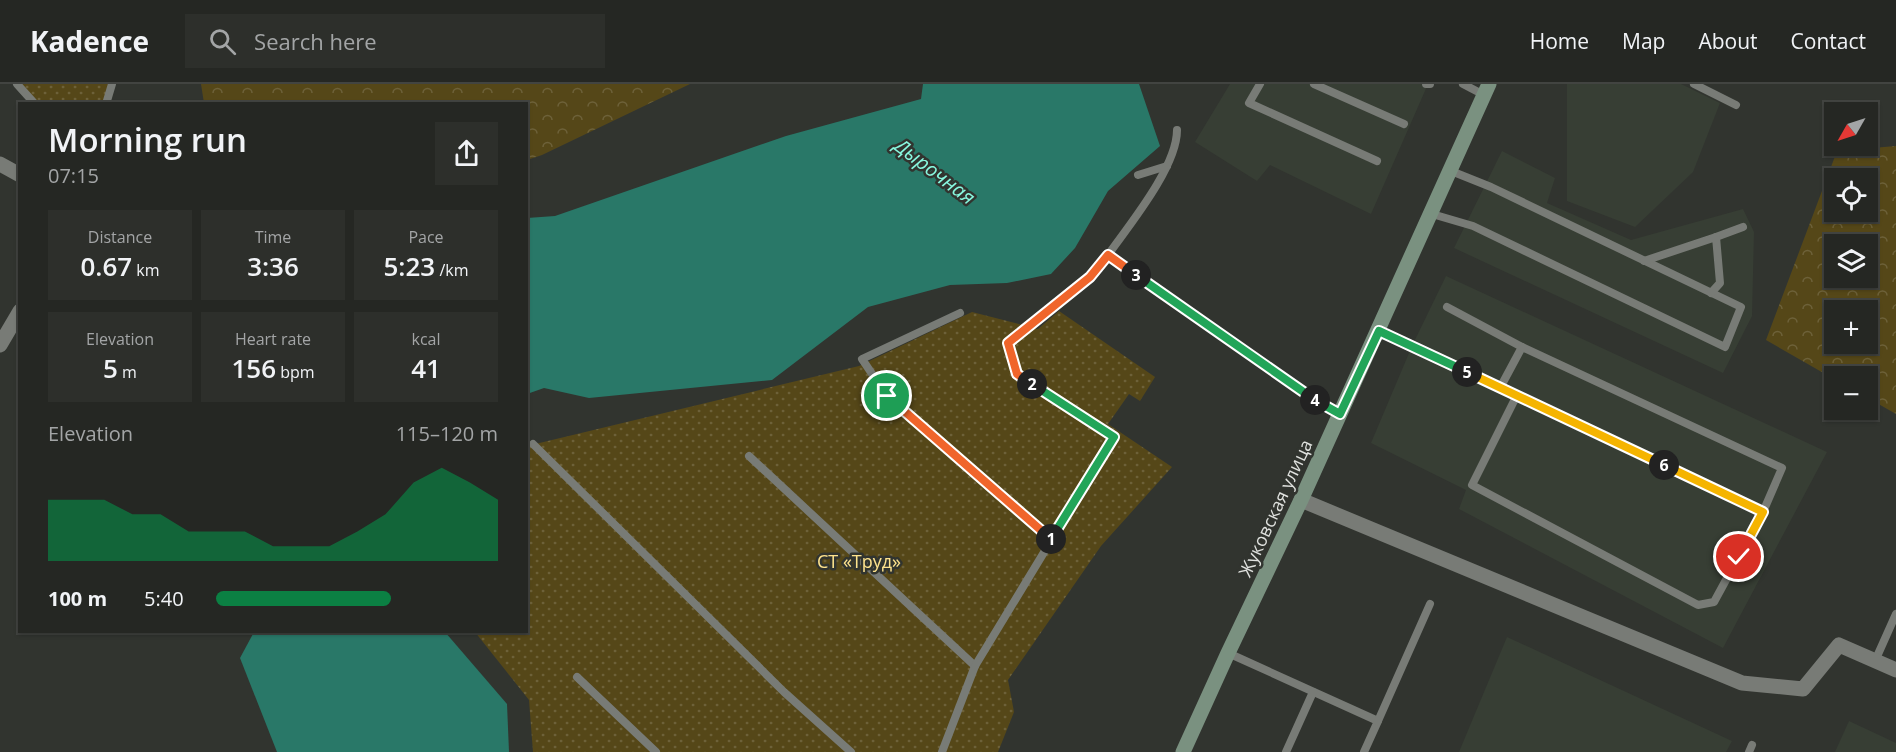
<!DOCTYPE html>
<html lang="en">
<head>
<meta charset="utf-8">
<style>
	:root { --surface:#252723; --page:#2d2f2b; --text:#f1f3f6; --muted:#a3a5a6; --line:#424441; --accent:#0b8043 }
	body { margin:0; font-family:"Open Sans",sans-serif; background:var(--page); color:var(--text); height:100vh; display:flex; flex-direction:column; font-size:22px; white-space:nowrap }
	* { box-sizing:border-box; margin:0 }
	p { font-size:20px; color:var(--muted) }
	.icon { flex:none; width:33px; height:33px; fill:none; stroke:currentColor; stroke-width:2; stroke-linecap:round; stroke-linejoin:round }
	.map { position:relative; flex:1; overflow:hidden }
	.drawer { position:absolute; left:18px; top:18px; width:510px; height:531px; display:flex; flex-direction:column; background:var(--surface); border-radius:0px; box-shadow:0 2px 4px #0004,0 0 0 2px var(--line) }
	.drawer>* { flex:none }
	.needle { width:39px; rotate:231deg }
	.tools { position:absolute; left:1824px; top:18px; display:grid; gap:12px }
	.tools a { display:grid; place-items:center; width:54px; height:54px; border-radius:0px; background:var(--surface); box-shadow:0 2px 4px #0004,0 0 0 2px var(--line); font-size:30px }
	.pin { position:absolute; display:grid; place-items:center; width:51px; height:51px; color:#fff; margin:-26px; border:3px solid #fff; border-radius:50%; box-shadow:0 2px 6px #0007 }
	.km { position:absolute; width:30px; height:30px; margin:-15px; border-radius:50%; background:#222; color:#fff; font-size:16px; line-height:30px; text-align:center }
	.round { display:grid; place-items:center; flex:none; width:63px; height:63px; border-radius:0px; background:var(--page) }
	.headline { display:flex; align-items:center; justify-content:space-between; height:102px; padding:0 30px }
	h1 { font-size:33px; font-weight:600; line-height:45px }
	.metrics { display:grid; grid-template-columns:repeat(3,1fr); gap:9px; height:102px; padding:6px 30px }
	.metrics div { display:grid; align-content:center; border-radius:0px; background:var(--page); text-align:center }
	.metrics b { font-size:26px; font-weight:600 }
	.metrics small { font-size:16px; font-weight:400 }
	.metrics p { font-size:16px }
	.chart { height:168px; padding:12px 30px }
	.chart p { display:flex; justify-content:space-between }
	.chart svg { width:100%; height:108px; margin-top:6px; fill:var(--accent); opacity:.7 }
	ul { padding:0 30px; list-style:none; font-size:20px }
	li { display:grid; grid-template-columns:96px 72px 1fr; align-items:center; height:45px }
	li i { height:15px; border-radius:8px; background:var(--accent) }
	header { display:flex; align-items:center; gap:36px; box-sizing:border-box; height:84px; padding:0 30px; background:var(--surface); border-bottom:2px solid var(--line) }
	header strong { font-size:28px }
	nav { display:flex; gap:33px; margin-inline-start:auto; font-size:21px }
	.search { width:420px; height:54px; background:var(--page); display:flex; align-items:center; gap:15px; box-sizing:border-box; padding:0 21px; border-radius:0px; color:var(--muted); font-size:22px }
	.map>svg:first-child { display:block }
</style>
</head>
<body>
<header>
<strong>Kadence</strong>
<div class="search"><svg class="icon" aria-label="search" viewBox="0 0 24 24"><circle cx="10" cy="10" r="6"/><path d="M15 15l6 6"/></svg>Search here</div>
<nav><a>Home</a><a>Map</a><a>About</a><a>Contact</a></nav>
</header>
<div class="map">
<svg width="1896" height="668" viewBox="0 0 1896 668">
	<defs>
		<pattern id="forest-crowns" width="20" height="18" patternUnits="userSpaceOnUse" patternTransform="scale(1.5)"><rect width="20" height="18" fill="#554718"/><path d="M2 6a3 3 0 1 1 6 0M12 15a3 3 0 1 1 6 0" fill="none" stroke="#6d6139"/></pattern>
		<pattern id="park-dots" width="8" height="8" patternUnits="userSpaceOnUse" patternTransform="scale(1.5)"><rect width="8" height="8" fill="#554718"/><path d="M2 2h.1M6 6h.1" fill="none" stroke="#6d6139" stroke-width="1.8" stroke-linecap="round"/></pattern>
	</defs>
	<rect width="100%" height="100%" fill="#31342f"/>
	<g fill="#373e34">
		<polygon points="1230,0 1428,0 1371,130 1270,81 1257,97 1195,58"/>
		<polygon points="1567,0 1681,0 1720,19 1693,88 1635,143 1567,117"/>
		<polygon points="1502,67 1555,94 1547,119 1631,156 1743,125 1754,148 1752,232 1723,289 1454,164"/>
		<polygon points="1446,192 1827,368 1723,564 1459,425 1466,406 1371,359 1412,262"/>
		<polygon points="1507,553 1732,657 1726,668 1459,668"/>
		<polygon points="1849,637 1896,659 1896,668 1835,668"/>
	</g>
	<g fill="url(#forest-crowns)" fill-rule="evenodd">
		<polygon points="201,0 690,0 542,71 527,76 526,20 204,19"/>
		<path d="M1896,62V330L1868,314V292H1834V295L1766,256L1837,67ZM1834,94H1868V128H1834ZM1834,160H1868V194H1834ZM1834,226H1868V260H1834Z"/>
	</g>
	<g fill="url(#park-dots)">
		<polygon points="13,0 114,0 109,20 38,19"/>
		<polygon points="1059,227 1155,293 1140,317 1129,310 1108,340 1172,383 1101,462 1008,596 1014,628 998,668 533,668 529,616 475,548 526,548 527,362 859,282 972,228 1038,245"/>
	</g>
	<g fill="#297868">
		<polygon points="923,0 1139,0 1160,62 1108,107 1075,164 1051,190 1007,199 950,201 868,223 772,296 589,314 544,304 527,310 527,134 555,132 786,52 921,15"/>
		<polygon points="254,548 445,548 507,620 509,668 277,668 240,574"/>
	</g>
	<g fill="none" stroke-linecap="round" stroke-linejoin="round">
		<g stroke="#787b76" stroke-width="8">
			<polyline points="17,0 35,20"/>
			<polyline points="1260,0 1249,19 1377,77"/>
			<polyline points="1314,0 1404,40"/>
			<polyline points="1426,0 1430,0"/>
			<polyline points="1463,0 1484,11"/>
			<polyline points="1694,0 1736,21"/>
			<polyline points="106,20 112,0"/>
			<polyline points="1138,91 1167,82"/>
			<polyline points="1432,130 1473,142 1725,263 1741,223 1491,103 1451,87"/>
			<polyline points="1716,153 1743,143"/>
			<path d="M1108,171C1130,140 1177,83 1177,46"/>
			<polyline points="1644,177 1716,153 1720,199 1711,209"/>
			<polyline points="1447,223 1522,263 1500,304"/>
			<polyline points="960,229 862,275 887,312 1050,456"/>
			<polyline points="1379,247 1763,428 1714,518 1698,521 1472,401 1517,311"/>
			<polyline points="1522,263 1782,384 1763,428"/>
			<polyline points="533,360 784,608 851,668"/>
			<polyline points="749,372 975,582"/>
			<polyline points="1228,569 1378,637 1364,668"/>
			<polyline points="1875,577 1896,530"/>
			<polyline points="577,593 656,668"/>
			<polyline points="1378,637 1430,520"/>
			<polyline points="942,668 975,582 1114,353 1017,290 1008,259 1090,193 1108,171 1311,314 1340,330"/>
			<polyline points="1286,668 1313,608"/>
			<polyline points="1749,668 1752,661"/>
		</g>
		<g stroke="#787b76" stroke-width="15">
			<polyline points="0,80 20,91"/>
			<polyline points="0,261 20,227"/>
			<polyline points="1301,416 1742,599 1803,605 1839,561 1896,586"/>
		</g>
		<polyline stroke="#7a9180" stroke-width="15" points="1183,668 1228,569 1301,416 1489,0"/>
	</g>
	<g fill="none" stroke-linecap="round" stroke-linejoin="round">
		<g stroke="#fff" stroke-width="12">
			<polyline id="split-1" points="887,312 1051,455"/>
		</g>
		<g stroke="#fff" stroke-width="12">
			<polyline id="split-2" points="1032,300 1114,353 1051,455"/>
		</g>
		<g stroke="#fff" stroke-width="12">
			<polyline id="split-3" points="1032,300 1017,290 1008,259 1090,193 1108,171 1136,191"/>
		</g>
		<g stroke="#fff" stroke-width="12">
			<polyline id="split-4" points="1136,191 1315,316"/>
		</g>
		<g stroke="#fff" stroke-width="12">
			<polyline id="split-5" points="1315,316 1340,330 1379,247 1467,288"/>
		</g>
		<g stroke="#fff" stroke-width="12">
			<polyline id="split-6" points="1467,288 1664,381"/>
		</g>
		<g stroke="#fff" stroke-width="12">
			<polyline id="split-7" points="1664,381 1763,428 1739,473"/>
		</g>
		<use href="#split-1" stroke="#f0652b" stroke-width="8"/>
		<use href="#split-2" stroke="#22a559" stroke-width="8"/>
		<use href="#split-3" stroke="#f0652b" stroke-width="8"/>
		<use href="#split-4" stroke="#22a559" stroke-width="8"/>
		<use href="#split-5" stroke="#22a559" stroke-width="8"/>
		<use href="#split-6" stroke="#f5b400" stroke-width="8"/>
		<use href="#split-7" stroke="#f5b400" stroke-width="8"/>
	</g>
	<g text-anchor="middle" dominant-baseline="central" stroke-width="5" stroke-linejoin="round" paint-order="stroke">
		<g font-size="18" fill="#e0e2df" stroke="#31342f">
			<text transform="translate(1275 424) rotate(-65)">Жуковская улица</text>
		</g>
		<g font-size="18" fill="#fee38d" stroke="#31342f">
			<text x="859" y="477">СТ «Труд»</text>
		</g>
		<g font-size="20" font-style="italic" fill="#88f8df" stroke="#31342f">
			<text transform="translate(935 87) rotate(37)">Дырочная</text>
		</g>
	</g>
</svg>
<div class="tools">
<a><svg class="needle" viewBox="-14 -14 28 28"><path d="M0-13l5 13h-10z" fill="#e53935"/><path d="M0 13l5-13h-10z" fill="#a3a5a6"/></svg></a>
<a><svg class="icon" aria-label="locate" viewBox="0 0 24 24"><circle cx="12" cy="12" r="6"/><path d="M12 2v4M12 18v4M2 12h4M18 12h4"/></svg></a>
<a><svg class="icon" aria-label="layers" viewBox="0 0 24 24"><path d="M12 4l9 5-9 5-9-5zM3 14l9 5 9-5"/></svg></a>
<a>+</a>
<a>−</a>
</div>
<div class="pin" style="left:887px;top:312px;background:#1e9e55"><svg class="icon" aria-label="arrive" viewBox="0 0 24 24"><path d="M6 21V4h12l-3 4 3 4H6"/></svg></div>
<div class="pin" style="left:1739px;top:473px;background:#d93025"><svg class="icon" aria-label="check" viewBox="0 0 24 24"><path d="M5 12l5 5 9-10"/></svg></div>
<b class="km" style="left:1051px;top:455px">1</b>
<b class="km" style="left:1032px;top:300px">2</b>
<b class="km" style="left:1136px;top:191px">3</b>
<b class="km" style="left:1315px;top:316px">4</b>
<b class="km" style="left:1467px;top:288px">5</b>
<b class="km" style="left:1664px;top:381px">6</b>
<section class="drawer">
<div class="headline"><div><h1>Morning run</h1><p>07:15</p></div><a class="round"><svg class="icon" aria-label="share" viewBox="0 0 24 24"><path d="M12 15V3M7 8l5-5 5 5M5 13v7h14v-7"/></svg></a></div>
<div class="metrics">
<div><p>Distance</p><b>0.67<small> km</small></b></div>
<div><p>Time</p><b>3:36</b></div>
<div><p>Pace</p><b>5:23<small> /km</small></b></div>
</div>
<div class="metrics">
<div><p>Elevation</p><b>5<small> m</small></b></div>
<div><p>Heart rate</p><b>156<small> bpm</small></b></div>
<div><p>kcal</p><b>41</b></div>
</div>
<div class="chart"><p><span>Elevation</span>115–120 m</p>
<svg viewBox="0 0 160 44" preserveAspectRatio="none"><path d="M0 44V19L10 19L20 19L30 25L40 25L50 32L60 32L70 32L80 38L90 38L100 38L110 32L120 25L130 12L140 6L150 12L160 19V44z"/></svg>
</div>
<ul>
<li><b>100 m</b>5:40<i style="width:62%"></i></li>
</ul>
</section>
</div>
</body>
</html>
